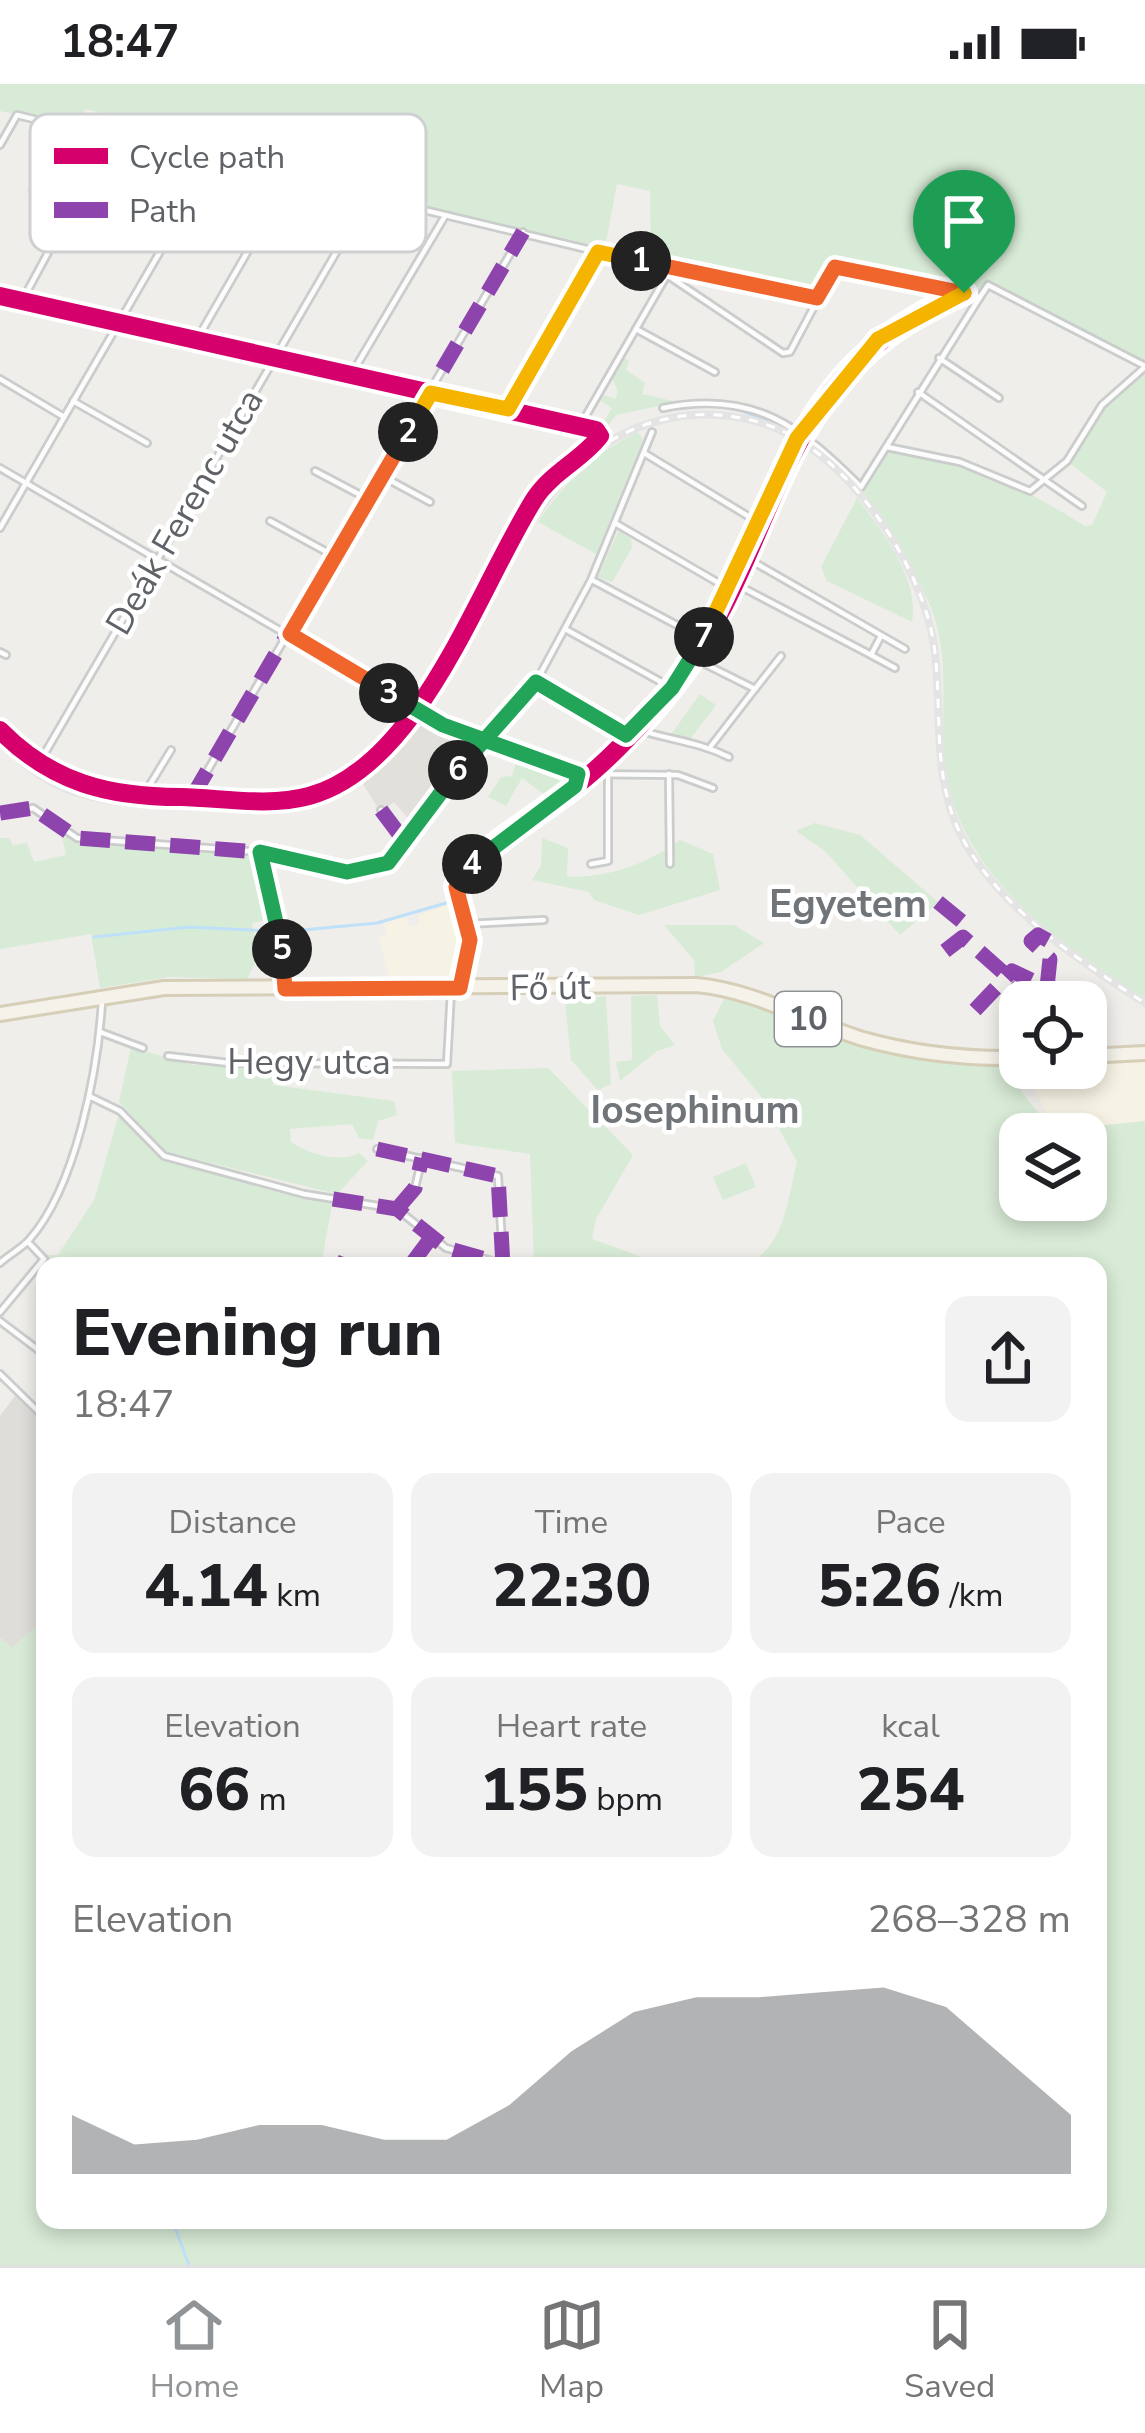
<!DOCTYPE html>
<html lang="en">
<head>
<meta charset="utf-8">
<style>
	:root { --surface:#fff; --page:#f2f2f2; --text:#202124; --muted:#757577; --line:#e0e0e0; --accent:#919496 }
	body { margin:0; font-family:"Nunito Sans",sans-serif; background:var(--page); color:var(--text); height:100vh; display:flex; flex-direction:column; font-size:45px; white-space:nowrap }
	* { box-sizing:border-box; margin:0 }
	p { font-size:39px; color:var(--muted) }
	.icon { flex:none; width:66px; height:66px; fill:none; stroke:currentColor; stroke-width:2; stroke-linecap:round; stroke-linejoin:round }
	.map { position:relative; flex:1; overflow:hidden }
	.panel { position:absolute; left:36px; top:1173px; width:1071px; height:972px; display:flex; flex-direction:column; background:var(--surface); border-radius:24px; box-shadow:0 6px 18px #0003 }
	.panel>* { flex:none }
	.tools { position:absolute; left:999px; top:897px; display:grid; gap:24px }
	.tools a { display:grid; place-items:center; width:108px; height:108px; border-radius:24px; background:var(--surface); box-shadow:0 6px 18px #0003; font-size:60px }
	.pin { position:absolute; display:grid; place-items:center; width:102px; height:102px; color:#fff; margin:-123px -51px; border-radius:50% 50% 50% 0; rotate:-45deg; box-shadow:0 0 12px #0007 }
	.pin .icon { rotate:45deg }
	.km { position:absolute; width:60px; height:60px; margin:-30px; border-radius:50%; background:#222; color:#fff; font-size:33px; line-height:60px; text-align:center }
	.round { display:grid; place-items:center; flex:none; width:126px; height:126px; border-radius:24px; background:var(--page) }
	.head { display:flex; align-items:center; justify-content:space-between; height:204px; padding:0 36px }
	h1 { font-size:66px; font-weight:800; line-height:90px }
	.metrics { display:grid; grid-template-columns:repeat(3,1fr); gap:18px; height:204px; padding:12px 36px }
	.metrics div { display:grid; align-content:center; border-radius:24px; background:var(--page); text-align:center }
	.metrics b { font-size:60px; font-weight:800 }
	.metrics small { font-size:33px; font-weight:400 }
	.metrics p { font-size:33px }
	.chart { height:336px; padding:24px 36px }
	.chart p { display:flex; justify-content:space-between }
	.chart svg { width:100%; height:216px; margin-top:12px; fill:var(--accent); opacity:.7 }
	.status { display:flex; justify-content:space-between; align-items:center; height:84px; padding:0 60px; background:var(--surface); direction:ltr }
	.status svg { height:33px; fill:currentColor }
	.tab-bar { display:flex; justify-content:space-around; align-items:center; height:168px; border-top:3px solid var(--line); background:var(--surface); font-size:33px; color:var(--muted) }
	.tab-bar a { display:grid; justify-items:center; gap:6px }
	.tab-bar .active { color:var(--accent) }
	.map>svg:first-child { display:block }
</style>
</head>
<body>
<div class="status"><b>18:47</b><svg viewBox="0 0 49 12"><path d="M0 12V9h3v3zM5 12V6h3v6zM10 12V3h3v9zM15 12V0h3v12zM26 1h20v11H26zM47 4h2v5h-2z"/></svg></div>
<div class="map">
<svg width="1145" height="2181" viewBox="0 0 1145 2181">
	<rect width="100%" height="100%" fill="#efeeea"/>
	<g fill="#f7f3e4">
		<polygon points="456,819 466,845 459,892 453,897 390,898 379,853 387,851 384,839 406,833 409,843 419,841 419,831"/>
		<polygon points="1145,978 1145,1037 1055,1046 1024,984"/>
	</g>
	<polygon fill="#dfddda" points="18,1308 45,1337 45,1535 12,1564 0,1554 0,1332"/>
	<polygon fill="#e2e0da" points="423,638 476,659 414,741 394,718 384,726 376,721 362,698 387,679"/>
	<g fill="#d8ebd6" fill-rule="evenodd">
		<path d="M0,0H1145V915C1058,860 955,787 944,677C940,631 949,584 936,539C922,487 880,451 861,403L892,358L900,365C969,379 1025,404 1085,442L1092,441L1107,408L1067,377L1102,321L1144,282L988,201L980,213L835,183L816,214L662,181L651,164L650,107L617,100L604,169L103,49L107,30L85,25L79,44L0,27Z"/>
		<polygon points="624,274 629,277 626,286 645,299 642,310 677,318 616,331 606,345 602,341 612,324 600,316 604,311 615,315 618,308 612,294"/>
		<path d="M638,348L643,356L596,470L538,438C565,398 595,369 638,348Z"/>
		<path d="M857,414C882,447 920,495 912,538L827,497L821,483Z"/>
		<polygon points="619,446 631,455 632,464 612,498 598,493"/>
		<polygon points="700,610 716,621 691,654 668,655"/>
		<polygon points="518,672 567,692 569,705 553,717 522,694 506,722 488,713 501,693 512,692"/>
		<polygon points="815,739 860,751 938,818 900,851 825,767 796,747"/>
		<polygon points="62,752 257,773 270,835 252,839 259,871 247,895 170,893 100,904 91,850 0,865 0,754 10,754 12,761 27,759 34,778 66,771"/>
		<path d="M542,754L568,764L567,793C610,793 645,781 680,756L713,770L720,806L639,831L594,816L589,808L532,796L541,782Z"/>
		<polygon points="664,841 734,841 764,859 721,888 695,893 694,876"/>
		<polygon points="657,911 660,942 675,961 657,967 620,997 616,978 632,976 631,912"/>
		<path d="M726,911L894,968L1005,981C1011,994 1043,1038 1055,1046L1145,1037V2181H0V1554L12,1564L45,1535V2136H1098V1182H740C784,1170 787,1117 797,1078L763,1015L722,965L713,937ZM1020,1050H1086V1116H1020Z"/>
		<polygon points="606,912 611,1000 598,1006 571,976 565,917"/>
		<path d="M131,963L193,981L273,983V1001L394,1017L397,1031L378,1037L373,1056L359,1054L352,1040L290,1045L291,1058C310,1071 341,1079 359,1069L368,1077L337,1110L166,1068L119,1018Z"/>
		<polygon points="548,984 633,1071 596,1135 592,1155 667,1182 534,1182 530,1070 455,1059 452,987"/>
		<polygon points="120,1027 159,1069 333,1115 321,1182 45,1182 45,1199 32,1188 44,1171 58,1171 94,1116"/>
		<polygon points="746,1079 756,1103 723,1116 713,1093"/>
	</g>
	<g fill="none" stroke-linecap="round" stroke-linejoin="round">
		<g stroke="#bfe0f9" stroke-width="3">
			<polyline points="740,326 791,347"/>
			<polyline points="281,848 377,839 453,817"/>
			<polyline points="94,853 189,843 271,847"/>
			<polyline points="172,2136 189,2181"/>
		</g>
		<g stroke="#cbcccc" stroke-width="10">
			<g id="minor">
				<polyline points="103,49 599,168 816,214"/>
				<polyline points="0,61 17,31 66,43"/>
				<polyline points="33,107 69,130"/>
				<polyline points="667,191 783,269 790,268 835,183 980,213 988,201 1145,282"/>
				<path d="M0,212L596,346L600,352C583,375 552,388 535,414C478,504 420,682 309,712C268,723 223,714 181,713C109,713 52,699 0,646"/>
				<polyline points="22,217 78,113 95,111 123,124"/>
				<polyline points="636,245 715,288"/>
				<polyline points="196,257 263,141"/>
				<polyline points="939,274 999,314"/>
				<polyline points="351,291 445,132"/>
				<polyline points="0,295 64,333"/>
				<polyline points="918,308 1082,422"/>
				<polyline points="73,317 147,359"/>
				<path d="M663,324C754,306 800,342 861,403L980,213"/>
				<polyline points="508,325 598,169"/>
				<polyline points="580,342 667,191"/>
				<polyline points="887,363 960,378 1030,407 1067,377 1102,321 1145,283"/>
				<polyline points="644,369 761,440"/>
				<polyline points="0,384 443,641 578,690 678,691 713,704"/>
				<polyline points="315,387 368,415"/>
				<polyline points="382,392 430,418"/>
				<polyline points="270,437 334,472"/>
				<polyline points="615,439 729,505"/>
				<polyline points="0,444 194,109"/>
				<polyline points="745,473 905,565"/>
				<polyline points="592,496 703,555"/>
				<polyline points="732,498 871,571 881,552"/>
				<polyline points="567,546 672,604"/>
				<polyline points="0,568 6,571"/>
				<polyline points="871,571 895,584"/>
				<polyline points="693,574 755,605 781,572"/>
				<polyline points="536,598 624,650"/>
				<path d="M633,644C667,656 697,657 729,673"/>
				<polyline points="711,662 755,605"/>
				<polyline points="38,681 369,112"/>
				<polyline points="669,690 670,780"/>
				<polyline points="143,712 171,666"/>
				<polyline points="192,713 523,148"/>
				<polyline points="381,726 405,758"/>
				<polyline points="0,729 33,724 77,754 259,768 347,788 392,777 457,686 536,598 591,496 652,348"/>
				<polyline points="260,769 285,899"/>
				<polyline points="591,780 608,777 608,692"/>
				<polyline points="467,840 544,836"/>
				<path d="M461,898L470,856L456,803L460,790C495,756 539,731 577,701C610,675 647,636 673,602C787,459 765,290 965,209"/>
				<polyline points="100,948 143,964"/>
				<polyline points="168,972 229,979 447,980 451,907"/>
				<polyline points="89,1012 120,1027 164,1072 304,1110 397,1125 446,1164 503,1180"/>
				<polyline points="377,1065 498,1092 503,1177"/>
				<polyline points="397,1125 415,1104 422,1074"/>
				<polyline points="336,1178 346,1182"/>
				<path d="M0,1179C9,1171 22,1164 29,1156C76,1103 98,986 102,917"/>
				<polyline points="410,1182 430,1155"/>
				<polyline points="0,1228 44,1175 28,1158"/>
				<polyline points="0,1237 45,1271"/>
				<polyline points="0,1290 45,1334"/>
			</g>
		</g>
		<g stroke="#d7ceb8" stroke-width="18">
			<g id="primary">
				<path d="M0,930L164,904L696,901C754,906 808,938 863,955C913,969 969,975 1020,974"/>
				<polyline points="1086,972 1145,969"/>
			</g>
		</g>
		<use href="#minor" stroke="#fdfcfc" stroke-width="4.5"/>
		<use href="#primary" stroke="#f4f2e9" stroke-width="12"/>
		<g stroke="#e4e4e4" stroke-width="8">
			<path id="rail" d="M0,655C45,711 103,720 170,721C233,723 300,732 356,697C485,619 496,371 666,335C701,327 739,330 773,343C849,372 922,481 934,561C943,625 931,689 960,749C994,820 1079,877 1145,919"/>
		</g>
		<use href="#rail" stroke="#fff" stroke-width="3" stroke-dasharray="9" stroke-linecap="butt"/>
		<g stroke="#8e44ad" stroke-width="15" stroke-dasharray="30 15" stroke-linecap="butt">
			<polyline points="78,113 112,51"/>
			<polyline points="192,713 523,148"/>
			<polyline points="381,726 405,758"/>
			<polyline points="0,729 33,724 77,754 259,768 357,788 392,777 485,656"/>
			<polyline points="938,818 965,840"/>
			<polyline points="945,867 963,853 1014,898"/>
			<polyline points="1047,903 1050,875 1031,857 1038,851 1049,857"/>
			<polyline points="975,926 1012,887 1033,897 1035,918"/>
			<polyline points="377,1065 498,1092 503,1182"/>
			<polyline points="333,1115 397,1125 446,1164 503,1180"/>
			<polyline points="397,1125 415,1104 422,1074"/>
			<polyline points="336,1178 346,1182"/>
			<polyline points="410,1182 430,1155"/>
		</g>
		<g stroke="#fff" stroke-width="26">
			<g id="cycleway">
				<path d="M0,212L596,346L600,352C583,375 552,388 535,414C478,504 420,682 309,712C268,723 223,714 181,713C109,713 52,699 0,646"/>
				<path d="M460,904L470,856L456,803L460,790C495,756 539,731 577,701C610,675 647,636 673,602C787,459 765,290 965,209"/>
			</g>
		</g>
		<use href="#cycleway" stroke="#d6006c" stroke-width="18"/>
	</g>
	<g fill="none" stroke-linecap="round" stroke-linejoin="round">
		<g stroke="#fff" stroke-width="24">
			<polyline id="split-1" points="641,177 817,214 835,183 964,209"/>
		</g>
		<g stroke="#fff" stroke-width="24">
			<polyline id="split-2" points="408,348 431,309 508,325 598,168 641,177"/>
		</g>
		<g stroke="#fff" stroke-width="24">
			<polyline id="split-3" points="389,609 290,550 408,348"/>
		</g>
		<g stroke="#fff" stroke-width="24">
			<polyline id="split-4" points="389,609 443,641 578,690 575,702 472,780"/>
		</g>
		<g stroke="#fff" stroke-width="24">
			<polyline id="split-5" points="282,865 285,905 460,904 470,856 456,803 472,780"/>
		</g>
		<g stroke="#fff" stroke-width="24">
			<polyline id="split-6" points="282,865 260,768 347,788 388,779 458,686"/>
		</g>
		<g stroke="#fff" stroke-width="24">
			<polyline id="split-7" points="458,686 536,598 626,651 672,604 704,553"/>
		</g>
		<g stroke="#fff" stroke-width="24">
			<polyline id="split-8" points="704,553 797,354 878,255"/>
		</g>
		<g stroke="#fff" stroke-width="24">
			<polyline id="split-9" points="878,255 964,209"/>
		</g>
		<use href="#split-1" stroke="#f0652b" stroke-width="15"/>
		<use href="#split-2" stroke="#f5b400" stroke-width="15"/>
		<use href="#split-3" stroke="#f0652b" stroke-width="15"/>
		<use href="#split-4" stroke="#22a559" stroke-width="15"/>
		<use href="#split-5" stroke="#f0652b" stroke-width="15"/>
		<use href="#split-6" stroke="#22a559" stroke-width="15"/>
		<use href="#split-7" stroke="#22a559" stroke-width="15"/>
		<use href="#split-8" stroke="#f5b400" stroke-width="15"/>
		<use href="#split-9" stroke="#f5b400" stroke-width="15"/>
	</g>
	<g text-anchor="middle" dominant-baseline="central" stroke-width="9" stroke-linejoin="round" paint-order="stroke">
		<rect fill="#fff" stroke="#8f9295" stroke-width="3" x="775" y="908" width="66" height="54" rx="9"/>
		<g font-size="33" font-weight="bold" fill="#5f6368">
			<text x="808" y="935">10</text>
		</g>
		<g font-size="36" fill="#5f6368" stroke="#fff">
			<text transform="translate(185 428) rotate(-60)">Deák Ferenc utca</text>
			<text transform="translate(550 904) rotate(-1)">Fő út</text>
			<text x="309" y="978">Hegy utca</text>
		</g>
		<g font-size="39" font-weight="bold" fill="#70757a" stroke="#fff">
			<text x="848" y="820">Egyetem</text>
			<text x="695" y="1026">Iosephinum</text>
		</g>
	</g>
	<rect x="30" y="30" width="396" height="138" rx="18" fill="#fff" stroke="#cfd0d2" stroke-width="3"/>
	<rect x="54" y="64" width="54" height="16" fill="#d6006c"/>
	<rect x="54" y="118" width="54" height="16" fill="#8e44ad"/>
	<g font-size="33" fill="#5f6368">
		<text x="129" y="84">Cycle path</text>
		<text x="129" y="138">Path</text>
	</g>
</svg>
<div class="tools">
<a><svg class="icon" aria-label="locate" viewBox="0 0 24 24"><circle cx="12" cy="12" r="6"/><path d="M12 2v4M12 18v4M2 12h4M18 12h4"/></svg></a>
<a><svg class="icon" aria-label="layers" viewBox="0 0 24 24"><path d="M12 4l9 5-9 5-9-5zM3 14l9 5 9-5"/></svg></a>
</div>
<div class="pin" style="left:964px;top:209px;background:#1e9e55"><svg class="icon" aria-label="arrive" viewBox="0 0 24 24"><path d="M6 21V4h12l-3 4 3 4H6"/></svg></div>
<b class="km" style="left:641px;top:177px">1</b>
<b class="km" style="left:408px;top:348px">2</b>
<b class="km" style="left:389px;top:609px">3</b>
<b class="km" style="left:472px;top:780px">4</b>
<b class="km" style="left:282px;top:865px">5</b>
<b class="km" style="left:458px;top:686px">6</b>
<b class="km" style="left:704px;top:553px">7</b>
<section class="panel">
<div class="head"><div><h1>Evening run</h1><p>18:47</p></div><a class="round"><svg class="icon" aria-label="share" viewBox="0 0 24 24"><path d="M12 15V3M7 8l5-5 5 5M5 13v7h14v-7"/></svg></a></div>
<div class="metrics">
<div><p>Distance</p><b>4.14<small> km</small></b></div>
<div><p>Time</p><b>22:30</b></div>
<div><p>Pace</p><b>5:26<small> /km</small></b></div>
</div>
<div class="metrics">
<div><p>Elevation</p><b>66<small> m</small></b></div>
<div><p>Heart rate</p><b>155<small> bpm</small></b></div>
<div><p>kcal</p><b>254</b></div>
</div>
<div class="chart"><p><span>Elevation</span>268–328 m</p>
<svg viewBox="0 0 160 44" preserveAspectRatio="none"><path d="M0 44V32L10 38L20 37L30 34L40 34L50 37L60 37L70 30L80 19L90 11L100 8L110 8L120 7L130 6L140 10L150 21L160 32V44z"/></svg>
</div>
</section>
</div>
<nav class="tab-bar">
<a class="active"><svg class="icon" aria-label="home" viewBox="0 0 24 24"><path d="M3 11l9-7 9 7M6 9v11h12V9"/></svg>Home</a>
<a><svg class="icon" aria-label="map" viewBox="0 0 24 24"><path d="M3 6l6-2 6 2 6-2v14l-6 2-6-2-6 2zM9 4v14M15 6v14"/></svg>Map</a>
<a><svg class="icon" aria-label="saved" viewBox="0 0 24 24"><path d="M7 4h10v16l-5-4-5 4z"/></svg>Saved</a>
</nav>
</body>
</html>
